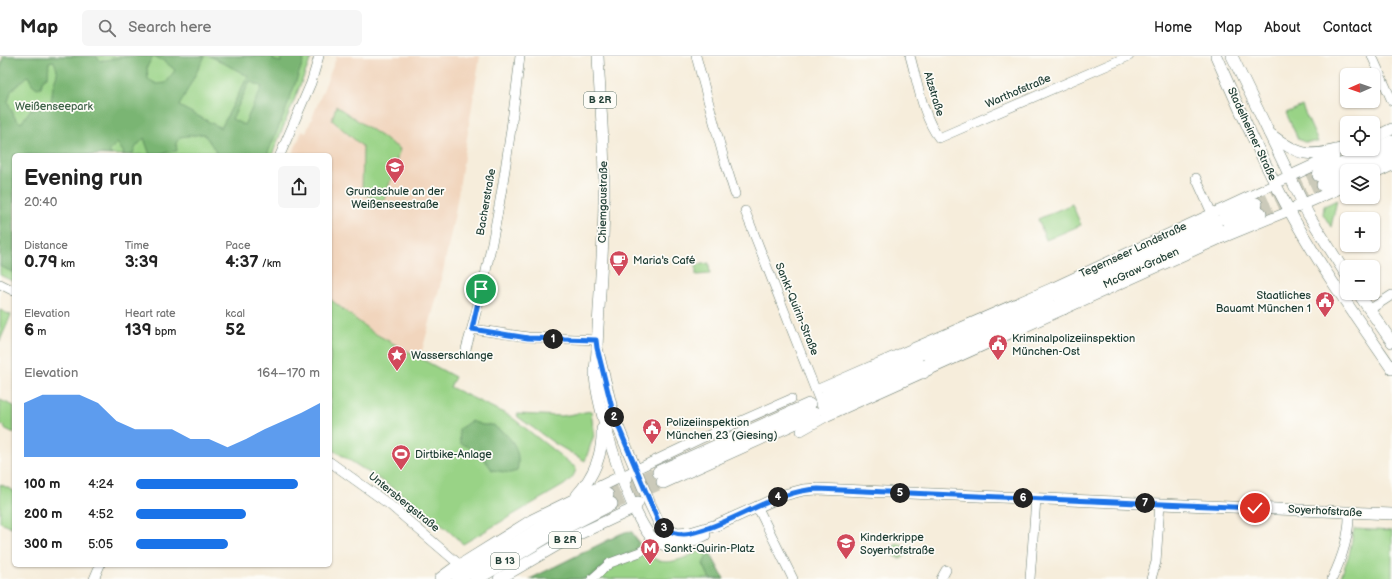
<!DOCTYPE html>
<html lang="en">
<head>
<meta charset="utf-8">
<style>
	:root { --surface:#fff; --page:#f6f6f6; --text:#222; --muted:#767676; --line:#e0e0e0; --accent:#1a73e8 }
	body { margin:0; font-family:"Balsamiq Sans",sans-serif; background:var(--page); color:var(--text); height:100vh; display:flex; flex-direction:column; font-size:15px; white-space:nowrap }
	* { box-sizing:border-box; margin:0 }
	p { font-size:13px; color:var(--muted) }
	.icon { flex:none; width:22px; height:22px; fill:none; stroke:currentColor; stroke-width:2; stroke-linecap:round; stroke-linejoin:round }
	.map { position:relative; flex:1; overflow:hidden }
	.drawer { position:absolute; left:12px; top:97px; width:320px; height:414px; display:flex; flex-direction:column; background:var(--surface); border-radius:6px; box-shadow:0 1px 3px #0004 }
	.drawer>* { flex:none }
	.needle { width:26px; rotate:268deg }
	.controls { position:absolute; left:1340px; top:12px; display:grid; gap:8px }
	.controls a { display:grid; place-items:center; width:40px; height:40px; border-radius:6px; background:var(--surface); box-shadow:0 1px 3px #0004; font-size:20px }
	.pin { position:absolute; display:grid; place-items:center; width:34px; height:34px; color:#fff; margin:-17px; border:2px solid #fff; border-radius:50%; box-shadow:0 1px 4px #0007 }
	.km { position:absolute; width:20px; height:20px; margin:-10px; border-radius:50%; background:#222; color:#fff; font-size:11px; line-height:20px; text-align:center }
	.round { display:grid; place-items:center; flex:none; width:42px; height:42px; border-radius:6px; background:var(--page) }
	.summary { display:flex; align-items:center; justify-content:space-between; height:68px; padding:0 12px }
	h1 { font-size:22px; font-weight:800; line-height:30px }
	.metrics { display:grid; grid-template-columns:repeat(3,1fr); gap:6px; height:68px; padding:4px 12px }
	.metrics div { display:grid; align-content:center }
	.metrics b { font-size:17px; font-weight:800 }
	.metrics small { font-size:11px; font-weight:400 }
	.metrics p { font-size:11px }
	.chart { height:112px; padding:8px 12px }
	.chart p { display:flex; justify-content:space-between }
	.chart svg { width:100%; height:72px; margin-top:4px; fill:var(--accent); opacity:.7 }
	ul { padding:0 12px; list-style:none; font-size:13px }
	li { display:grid; grid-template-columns:64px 48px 1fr; align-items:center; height:30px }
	li i { height:10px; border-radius:5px; background:var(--accent) }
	header { display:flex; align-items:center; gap:24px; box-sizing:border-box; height:56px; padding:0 20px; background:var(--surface); border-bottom:1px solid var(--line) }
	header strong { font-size:19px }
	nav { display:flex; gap:22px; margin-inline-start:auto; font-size:14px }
	.search { width:280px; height:36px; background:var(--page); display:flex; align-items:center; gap:10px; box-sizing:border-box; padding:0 14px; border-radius:6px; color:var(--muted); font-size:15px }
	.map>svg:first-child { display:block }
</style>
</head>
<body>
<header>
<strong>Map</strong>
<div class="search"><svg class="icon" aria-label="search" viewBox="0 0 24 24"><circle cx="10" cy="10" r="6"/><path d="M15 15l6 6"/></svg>Search here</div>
<nav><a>Home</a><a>Map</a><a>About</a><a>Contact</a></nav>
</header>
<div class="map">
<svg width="1392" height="523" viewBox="0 0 1392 523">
	<rect width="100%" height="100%" fill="#fdfcf7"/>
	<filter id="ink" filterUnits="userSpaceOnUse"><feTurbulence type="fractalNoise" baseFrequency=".025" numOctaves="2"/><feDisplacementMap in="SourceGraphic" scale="8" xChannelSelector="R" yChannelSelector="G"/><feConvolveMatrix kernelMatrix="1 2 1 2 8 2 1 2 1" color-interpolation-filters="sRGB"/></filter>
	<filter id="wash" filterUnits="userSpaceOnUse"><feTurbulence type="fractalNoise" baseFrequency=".012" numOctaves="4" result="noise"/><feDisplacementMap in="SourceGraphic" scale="16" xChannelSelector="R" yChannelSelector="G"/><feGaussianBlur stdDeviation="0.9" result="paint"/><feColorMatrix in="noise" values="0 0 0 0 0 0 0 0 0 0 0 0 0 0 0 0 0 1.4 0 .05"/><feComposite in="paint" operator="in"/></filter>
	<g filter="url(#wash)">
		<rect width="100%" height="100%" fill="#f6eddb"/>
		<polygon fill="#f1d5bd" points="337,0 480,0 455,157 440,230 420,302 372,276 330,243 330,99 292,99 302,75 306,77"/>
		<g fill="#99d386" stroke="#5c885d">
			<polygon points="3,0 312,0 272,99 14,99 14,226 0,219 0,9"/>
			<polygon points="336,50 400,93 384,145 362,138 363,91 332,64"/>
			<polygon points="1302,50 1318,86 1304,86 1298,83 1286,57"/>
			<polygon points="1337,144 1331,171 1323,158 1324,150"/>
			<polygon points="1072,148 1081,169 1046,184 1038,163"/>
			<polygon points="709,207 710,218 696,219 696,209"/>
			<path d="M330,243L372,276L455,321L450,331L510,360L576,412C575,420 570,424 564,429L463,488C424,450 376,421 330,392Z"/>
			<polygon points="0,254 11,259 0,285"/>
			<polygon points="0,344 14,350 14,377 4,372 5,370 0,368"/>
			<polygon points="591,355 594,379 585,405 554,387 518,361 517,358 562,360"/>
			<polygon points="0,428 14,435 14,472 0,466"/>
			<polygon points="1354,473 1392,475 1392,523 1340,523 1349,499"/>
			<path d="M629,475L632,476C656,517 669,509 707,492L724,523H530L620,478Z"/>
			<circle cx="899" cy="495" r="7"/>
		</g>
		<g fill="#7ab573" stroke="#4c7954" fill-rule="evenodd">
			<path d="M5,0H96L100,5L130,0H153L147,11L148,23L157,28L166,27L175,14L164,5L153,0H205L179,50L221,72L248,20L210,0H274L273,4L281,6V0H305L285,56L267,99H216L215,94L204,78L180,81L176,87L177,95L150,99L144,82L136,91L132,99H122L124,97L117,87L109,95L112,99L101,98L99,99H14V217L0,210V15ZM54,5C55,9 58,14 57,17C57,21 54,25 53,30C51,47 52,52 31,53L21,67L15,62L8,46L11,35L28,20L32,28L37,32L41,31L43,24L48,20L49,6ZM250,25L262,31L244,69L232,63Z"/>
			<path d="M471,365L483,369H494C496,372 498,373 501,375C515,384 521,399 517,415L510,417L492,414C483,400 475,393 460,387L459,373Z"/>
			<polygon points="625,476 632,476 638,486 636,493 586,523 530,523"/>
			<polygon points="709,495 724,523 710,523 703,508"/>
		</g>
	</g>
	<g filter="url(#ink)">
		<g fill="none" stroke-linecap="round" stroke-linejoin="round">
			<g stroke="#cbcaba" stroke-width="13" stroke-dasharray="13 6" stroke-linecap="butt">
				<polyline points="1256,148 1319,119"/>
				<polyline points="1260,157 1323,129"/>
				<polyline points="607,439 659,416"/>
				<polyline points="611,448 663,426"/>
			</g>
			<g stroke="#6a7b6e" stroke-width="10">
				<g id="minor">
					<polyline points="696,0 724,103 735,138"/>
					<path d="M910,0C917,24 923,62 939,82L1129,0"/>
					<polyline points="1372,0 1392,45"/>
					<polyline points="280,99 311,27 319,0"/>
					<polyline points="1196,122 1223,182"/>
					<polyline points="745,155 826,361"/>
					<polyline points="0,228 14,235"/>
					<polyline points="1053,231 1064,254"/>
					<polyline points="1369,254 1392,239"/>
					<polyline points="472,273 528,281 597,284"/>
					<path d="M466,293C494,198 509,98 520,0"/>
					<polyline points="913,293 924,318"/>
					<polyline points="816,334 1053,231 1275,128"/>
					<polyline points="801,375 826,361 1223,182 1289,155"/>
					<polyline points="330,406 390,449 460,509"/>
					<polyline points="622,420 700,383 791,343"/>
					<polyline points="757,450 793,523"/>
					<polyline points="94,523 100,509"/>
					<polyline points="592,523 610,507 640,496 660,482 677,481 683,479"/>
					<polyline points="941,523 946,514"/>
					<polyline points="1030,523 1036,443"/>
					<polyline points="1151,523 1156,506 1160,448"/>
					<path d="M1332,523C1342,502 1350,479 1349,456"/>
				</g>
			</g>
			<g stroke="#6a7b6e" stroke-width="12">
				<g id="major">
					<path d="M598,0C600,42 604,84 604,127C605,182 599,237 597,293C597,301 595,309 595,317C595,347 632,470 656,485C671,495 690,487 705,479"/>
					<path d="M1216,0C1239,52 1262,104 1289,154C1319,209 1356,261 1392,313"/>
					<polyline points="1232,0 1308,158 1347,220"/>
					<path d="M1269,77C1300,101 1309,102 1347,91"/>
					<polyline points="1373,82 1392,73"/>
					<polyline points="1373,118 1392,109"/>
					<polyline points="1282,124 1334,100"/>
					<polyline points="1297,151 1347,129"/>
					<polyline points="1358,237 1392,286"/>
					<polyline points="597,292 614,361 650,448 659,467 664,472 677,478 690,477 717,469 784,439 803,434 818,433 1392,458"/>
					<path d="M577,439C594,420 603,398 602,373"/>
					<polyline points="460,509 532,464 622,420 627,422"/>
					<polyline points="499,523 566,484 635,452 638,446"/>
				</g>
			</g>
			<g stroke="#6a7b6e" stroke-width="14">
				<g id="highway">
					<polyline points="1353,115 1392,97"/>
					<polyline points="1319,119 1392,86"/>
					<polyline points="1323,129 1347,118"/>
					<polyline points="1224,162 1256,148"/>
					<polyline points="1228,172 1260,157"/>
					<polyline points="1064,236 1209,168"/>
					<polyline points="1068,245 1213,178"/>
					<polyline points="924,297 1049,242"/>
					<polyline points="929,307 1054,252"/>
					<polyline points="826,341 910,304"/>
					<polyline points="830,351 914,314"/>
					<polyline points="659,416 809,349"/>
					<polyline points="663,426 814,358"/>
					<polyline points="441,523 460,509"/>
					<polyline points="458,523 541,472 607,439"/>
					<polyline points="476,523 546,481 611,448"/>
				</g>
			</g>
			<use href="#minor" stroke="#fff" stroke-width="9"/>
			<use href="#major" stroke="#fff" stroke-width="11"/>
			<use href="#highway" stroke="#fff" stroke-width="13"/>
		</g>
	</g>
	<g fill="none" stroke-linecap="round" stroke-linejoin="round" filter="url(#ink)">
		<g stroke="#fff" stroke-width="8">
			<path id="route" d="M481,233L472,273L528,282L596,284L597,292L614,360L659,467C666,474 674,478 684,478C691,478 698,475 705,473C743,461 777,435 818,433L1255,452"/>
		</g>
		<use href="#route" stroke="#1a73e8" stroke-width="5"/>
	</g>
	<defs>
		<g id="school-pin" transform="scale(1)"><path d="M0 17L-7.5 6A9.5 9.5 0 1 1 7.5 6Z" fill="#d1495b" stroke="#fdfcf7"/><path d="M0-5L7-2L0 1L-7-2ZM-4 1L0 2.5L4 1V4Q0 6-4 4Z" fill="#fff"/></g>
		<g id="cafe-pin" transform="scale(1)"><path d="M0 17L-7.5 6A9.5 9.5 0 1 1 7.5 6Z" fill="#d1495b" stroke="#fdfcf7"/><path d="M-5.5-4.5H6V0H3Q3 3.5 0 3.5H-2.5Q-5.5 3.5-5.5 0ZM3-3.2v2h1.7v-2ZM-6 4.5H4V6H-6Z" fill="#fff"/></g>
		<g id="civic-pin" transform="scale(1)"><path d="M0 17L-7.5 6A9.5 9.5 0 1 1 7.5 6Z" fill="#d1495b" stroke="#fdfcf7"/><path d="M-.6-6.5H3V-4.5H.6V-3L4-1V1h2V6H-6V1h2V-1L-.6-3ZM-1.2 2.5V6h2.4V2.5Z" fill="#fff"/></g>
		<g id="sight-pin" transform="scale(1)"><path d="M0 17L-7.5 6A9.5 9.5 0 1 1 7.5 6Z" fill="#d1495b" stroke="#fdfcf7"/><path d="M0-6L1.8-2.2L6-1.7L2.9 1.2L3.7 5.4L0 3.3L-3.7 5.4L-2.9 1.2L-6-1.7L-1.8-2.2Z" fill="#fff"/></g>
		<g id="stadium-pin" transform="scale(1)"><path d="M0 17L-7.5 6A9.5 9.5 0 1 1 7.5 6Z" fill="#d1495b" stroke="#fdfcf7"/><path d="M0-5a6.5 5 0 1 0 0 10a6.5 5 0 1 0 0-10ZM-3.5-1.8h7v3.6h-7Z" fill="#fff"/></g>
		<g id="metro-pin" transform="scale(1)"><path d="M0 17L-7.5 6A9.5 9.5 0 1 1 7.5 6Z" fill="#d1495b" stroke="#fdfcf7"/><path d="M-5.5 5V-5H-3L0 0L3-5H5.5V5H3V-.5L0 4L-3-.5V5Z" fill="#fff"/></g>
	</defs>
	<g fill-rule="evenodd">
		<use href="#school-pin" x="395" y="111"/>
		<use href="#cafe-pin" x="619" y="204"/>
		<use href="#civic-pin" x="1325" y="245"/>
		<use href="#civic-pin" x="998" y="288"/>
		<use href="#sight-pin" x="397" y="299"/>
		<use href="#civic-pin" x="652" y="372"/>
		<use href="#stadium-pin" x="401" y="398"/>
		<use href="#school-pin" x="846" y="487"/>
		<use href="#metro-pin" x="650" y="492"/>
	</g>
	<g text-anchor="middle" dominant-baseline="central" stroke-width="3.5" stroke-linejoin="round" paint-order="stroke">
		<g fill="#fdfcf7" stroke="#62766e" stroke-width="1">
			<rect x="584" y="36" width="32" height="16" rx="3"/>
			<rect x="549" y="476" width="32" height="16" rx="3"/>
			<rect x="491" y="497" width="28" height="16" rx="3"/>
		</g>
		<g font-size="10" font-weight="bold" fill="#1f3d34">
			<text x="600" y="44">B 2R</text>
			<text x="565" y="484">B 2R</text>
			<text x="505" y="505">B 13</text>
		</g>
		<g font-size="11" fill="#1f3d34" stroke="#fdfcf7">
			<text transform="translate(1018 35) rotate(-23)">Warthofstraße</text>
			<text transform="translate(934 38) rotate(73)">Alzstraße</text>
			<text transform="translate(1252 78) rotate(65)">Stadelheimer Straße</text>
			<text transform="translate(486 146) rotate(-80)">Bacherstraße</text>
			<text transform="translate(603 146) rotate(-89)">Chiemgaustraße</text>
			<text transform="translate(1133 194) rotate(-25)">Tegernseer Landstraße</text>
			<text transform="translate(1141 212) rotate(-25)">McGraw-Graben</text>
			<text transform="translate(797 253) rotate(68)">Sankt-Quirin-Straße</text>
			<text transform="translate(404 446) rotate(39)">Untersbergstraße</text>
			<text transform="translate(1325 455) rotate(3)">Soyerhofstraße</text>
		</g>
		<g font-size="11" fill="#3e6248" stroke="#fdfcf7">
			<text x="54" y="50">Weißenseepark</text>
		</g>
		<g font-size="11" fill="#1f3d34" stroke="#fdfcf7" text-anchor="start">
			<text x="395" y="135" text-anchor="middle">Grundschule an der<tspan x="395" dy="13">Weißenseestraße</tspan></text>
			<text x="633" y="204">Maria's Café</text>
			<text x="1311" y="239" text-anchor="end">Staatliches<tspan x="1311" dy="13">Bauamt München 1</tspan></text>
			<text x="1012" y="282">Kriminalpolizeiinspektion<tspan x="1012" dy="13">München-Ost</tspan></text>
			<text x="411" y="299">Wasserschlange</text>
			<text x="666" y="366">Polizeiinspektion<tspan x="666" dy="13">München 23 (Giesing)</tspan></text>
			<text x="415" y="398">Dirtbike-Anlage</text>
			<text x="860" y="481">Kinderkrippe<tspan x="860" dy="13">Soyerhofstraße</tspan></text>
			<text x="664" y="492">Sankt-Quirin-Platz</text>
		</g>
	</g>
</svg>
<div class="controls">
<a><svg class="needle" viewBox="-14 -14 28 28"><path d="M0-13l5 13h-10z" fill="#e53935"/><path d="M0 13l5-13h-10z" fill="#767676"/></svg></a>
<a><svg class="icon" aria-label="locate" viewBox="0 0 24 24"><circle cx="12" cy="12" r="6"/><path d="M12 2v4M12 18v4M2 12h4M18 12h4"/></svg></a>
<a><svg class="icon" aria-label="layers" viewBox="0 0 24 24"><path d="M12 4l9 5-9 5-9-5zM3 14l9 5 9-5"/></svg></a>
<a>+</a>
<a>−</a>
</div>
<div class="pin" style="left:481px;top:233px;background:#1e9e55"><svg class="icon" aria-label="arrive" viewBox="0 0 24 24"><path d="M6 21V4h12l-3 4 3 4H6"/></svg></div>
<div class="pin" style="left:1255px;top:452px;background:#d93025"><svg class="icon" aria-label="check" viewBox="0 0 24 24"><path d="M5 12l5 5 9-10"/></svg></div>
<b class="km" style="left:553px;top:283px">1</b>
<b class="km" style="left:614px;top:361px">2</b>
<b class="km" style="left:664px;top:472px">3</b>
<b class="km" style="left:778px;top:441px">4</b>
<b class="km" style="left:900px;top:437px">5</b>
<b class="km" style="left:1023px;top:442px">6</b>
<b class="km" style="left:1145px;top:447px">7</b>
<section class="drawer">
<div class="summary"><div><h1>Evening run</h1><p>20:40</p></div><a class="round"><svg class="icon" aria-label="share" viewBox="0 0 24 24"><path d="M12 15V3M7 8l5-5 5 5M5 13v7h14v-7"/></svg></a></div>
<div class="metrics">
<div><p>Distance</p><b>0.79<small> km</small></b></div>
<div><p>Time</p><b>3:39</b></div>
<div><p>Pace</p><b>4:37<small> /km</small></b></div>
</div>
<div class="metrics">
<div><p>Elevation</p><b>6<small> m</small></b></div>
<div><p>Heart rate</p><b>139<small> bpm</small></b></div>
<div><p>kcal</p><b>52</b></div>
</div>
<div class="chart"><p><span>Elevation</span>164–170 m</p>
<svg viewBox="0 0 160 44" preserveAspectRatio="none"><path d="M0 44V11L10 6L20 6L30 6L40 11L50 22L60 27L70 27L80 27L90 33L100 33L110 38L120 33L130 27L140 22L150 17L160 11V44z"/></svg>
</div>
<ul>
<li><b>100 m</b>4:24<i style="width:88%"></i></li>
<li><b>200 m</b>4:52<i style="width:60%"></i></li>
<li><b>300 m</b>5:05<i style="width:50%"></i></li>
</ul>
</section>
</div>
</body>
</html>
